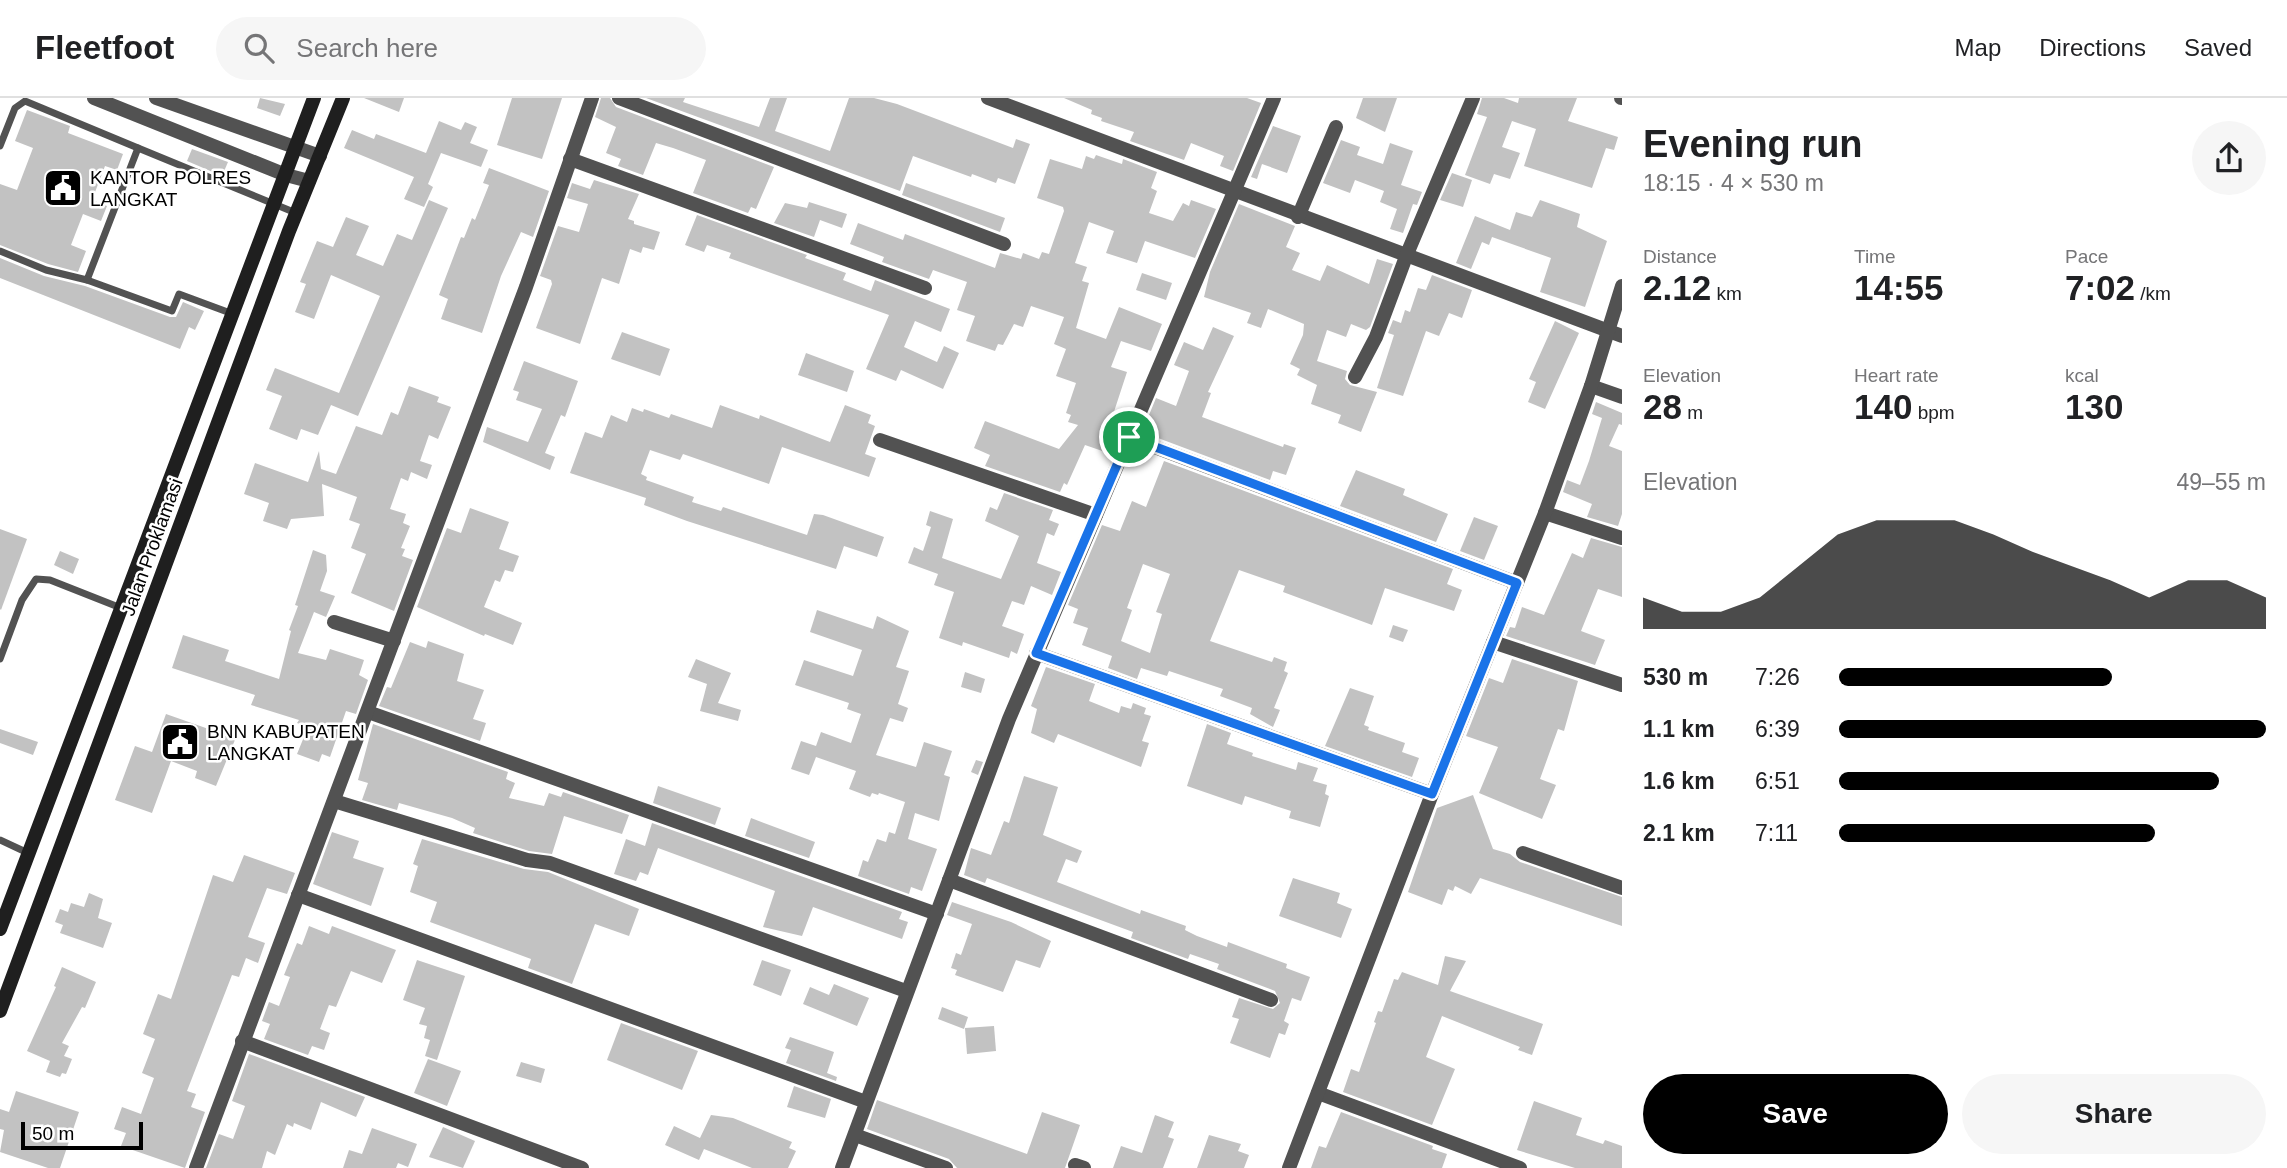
<!DOCTYPE html>
<html lang="en">
<head>
<meta charset="utf-8">
<style>
	:root { --surface:#fff; --page:#f6f6f6; --text:#202124; --muted:#757577; --line:#e0e0e0; --accent:#000 }
	body { margin:0; font-family:Helvetica,sans-serif; background:var(--page); color:var(--text); height:100vh; display:flex; flex-direction:column; font-size:26px; white-space:nowrap }
	* { box-sizing:border-box; margin:0 }
	p { font-size:23px; color:var(--muted) }
	.icon { flex:none; width:38px; height:38px; fill:none; stroke:currentColor; stroke-width:2; stroke-linecap:round; stroke-linejoin:round }
	.map { position:relative; flex:1; overflow:hidden }
	.sheet { display:flex; flex-direction:column; background:var(--surface); width:665px }
	.sheet>* { flex:none }
	.scale { position:absolute; left:21px; bottom:18px; width:122px; box-sizing:border-box; padding-left:7px; border:4px solid #000; border-top:0; font-size:19px; line-height:24px; white-space:nowrap; color:#000; -webkit-text-stroke:5px #fff; paint-order:stroke }
	.pin { position:absolute; display:grid; place-items:center; width:60px; height:60px; color:#fff; margin:-30px; border:4px solid #fff; border-radius:50%; box-shadow:0 2px 7px #0007 }
	.round { display:grid; place-items:center; flex:none; width:74px; height:74px; border-radius:37px; background:var(--page) }
	.head { display:flex; align-items:center; justify-content:space-between; height:119px; padding:0 21px }
	h1 { font-size:38px; font-weight:700; line-height:52px }
	.figures { display:grid; grid-template-columns:repeat(3,1fr); gap:10px; height:119px; padding:7px 21px }
	.figures div { display:grid; align-content:center }
	.figures b { font-size:35px; font-weight:700 }
	.figures small { font-size:19px; font-weight:400 }
	.figures p { font-size:19px }
	.chart { height:196px; padding:14px 21px }
	.chart p { display:flex; justify-content:space-between }
	.chart svg { width:100%; height:126px; margin-top:7px; fill:var(--accent); opacity:.7 }
	.cta { display:flex; gap:14px; margin-top:auto; padding:14px 21px }
	.cta a { flex:1; height:80px; border-radius:42px; background:var(--accent); color:#fff; font-size:28px; font-weight:700; line-height:80px; text-align:center }
	.cta a+a { background:var(--page); color:var(--text) }
	ul { padding:0 21px; list-style:none; font-size:23px }
	li { display:grid; grid-template-columns:112px 84px 1fr; align-items:center; height:52px }
	li i { height:18px; border-radius:9px; background:var(--accent) }
	header { display:flex; align-items:center; gap:42px; box-sizing:border-box; height:98px; padding:0 35px; background:var(--surface); border-bottom:2px solid var(--line) }
	header strong { font-size:33px }
	nav { display:flex; gap:38px; margin-inline-start:auto; font-size:24px }
	.search { width:490px; height:63px; background:var(--page); display:flex; align-items:center; gap:18px; box-sizing:border-box; padding:0 24px; border-radius:38px; color:var(--muted); font-size:26px }
	main { display:flex; flex:1; min-height:0 }
	.map>svg:first-child { display:block }
</style>
</head>
<body>
<header>
<strong>Fleetfoot</strong>
<div class="search"><svg class="icon" aria-label="search" viewBox="0 0 24 24"><circle cx="10" cy="10" r="6"/><path d="M15 15l6 6"/></svg>Search here</div>
<nav><a>Map</a><a>Directions</a><a>Saved</a></nav>
</header>
<main>
<div class="map">
<svg width="1622" height="1070" viewBox="0 0 1622 1070">
	<rect width="100%" height="100%" fill="#fff"/>
	<g fill="#c2c2c2" fill-rule="evenodd">
		<polygon points="260,0 285,6 280,18 257,10"/>
		<polygon points="364,0 404,0 399,14"/>
		<polygon points="512,0 562,0 542,61 497,47"/>
		<polygon points="601,0 610,0 616,9 774,69 756,111 751,109 748,115 693,95 706,62 673,50 656,45 643,77 618,68 621,61 606,55 616,29 595,19"/>
		<polygon points="646,0 685,0 683,4 759,29 770,0 787,0 775,33 830,53 849,0 874,0 897,6 1013,50 1016,41 1030,46 1015,86 998,80 996,85 972,76 971,79 913,58 900,93"/>
		<polygon points="1064,0 1247,0 1261,5 1233,73 1220,68 1224,58 1191,45 1184,62 1130,43 1134,34 1101,23 1102,20 1091,16 1092,12"/>
		<polygon points="1363,0 1397,0 1385,34 1356,20"/>
		<polygon points="1482,0 1504,0 1518,5 1519,0 1577,0 1568,23 1618,39 1614,52 1606,50 1592,90 1524,68 1536,31 1512,23 1502,49 1520,55 1510,81 1494,76 1490,86 1465,77 1487,19 1477,16"/>
		<polygon points="27,12 70,28 68,35 123,56 117,72 105,68 92,102 107,108 101,123 83,116 71,147 86,153 78,174 48,166 0,147 0,86 17,92 33,50 15,43"/>
		<polygon points="439,23 461,32 465,24 477,29 470,45 488,52 481,69 441,55 428,86 433,89 424,109 404,101 414,79 344,50 352,32 374,41 376,36 426,55"/>
		<polygon points="1273,28 1301,38 1287,75 1262,66 1257,81 1251,79"/>
		<polygon points="1341,42 1360,49 1357,57 1383,66 1390,45 1413,53 1401,87 1422,94 1417,107 1413,106 1403,135 1390,131 1397,111 1380,104 1384,93 1355,82 1350,95 1323,85"/>
		<polygon points="192,51 228,64 222,78 187,63"/>
		<polygon points="1096,57 1122,66 1123,61 1157,74 1151,90 1157,93 1149,115 1173,123 1183,105 1189,108 1191,102 1216,111 1195,160 1145,143 1137,165 1106,155 1114,133 1089,124 1075,165 1087,169 1082,183 1089,185 1076,230 1106,241 1119,209 1162,226 1151,253 1121,243 1111,269 1127,274 1108,332 1119,336 1118,340 1111,356 1085,347 1067,387 1064,385 1060,394 985,368 990,357 974,350 985,323 1059,351 1078,327 1068,324 1071,317 1066,315 1076,285 1056,278 1066,251 1054,246 1064,219 1031,208 1023,229 1014,226 1003,247 998,246 995,253 966,243 975,218 957,212 967,184 933,172 929,181 882,164 884,159 850,146 858,125 903,142 905,136 995,170 1000,155 1021,161 1023,155 1039,161 1042,154 1049,156 1064,113 1063,109 1037,100 1050,61 1082,71 1086,58 1094,61"/>
		<polygon points="489,70 549,93 533,139 521,134 501,178 482,235 441,221 448,201 439,197 461,139 464,140 472,120 475,122 489,87 483,85"/>
		<polygon points="1452,75 1472,82 1463,109 1440,102"/>
		<polygon points="594,82 639,96 628,121 634,123 634,126 660,134 654,152 643,149 641,155 630,151 619,186 602,180 580,246 536,230 552,186 551,182 540,178 558,128 579,134 588,106 567,100 572,85 590,91"/>
		<polygon points="906,85 1005,120 1000,134 902,97"/>
		<polygon points="429,102 448,110 358,318 331,307 318,337 301,331 297,342 269,331 282,298 266,292 275,270 339,295 380,198 331,177 314,221 295,214 306,186 300,184 317,143 333,149 346,119 369,128 356,157 383,168 397,136 412,142"/>
		<polygon points="1540,102 1580,116 1577,129 1607,143 1585,209 1540,194 1551,160 1492,139 1489,147 1482,144 1471,171 1456,165 1475,118 1510,132 1516,114 1532,119"/>
		<polygon points="809,104 847,116 842,130 820,122 814,139 774,125 785,105 807,110"/>
		<polygon points="1239,106 1295,128 1286,149 1300,155 1292,172 1320,183 1327,167 1369,186 1377,161 1393,166 1370,229 1366,232 1351,226 1346,239 1327,232 1317,263 1347,273 1345,281 1350,287 1377,294 1361,334 1338,325 1341,317 1311,306 1317,287 1297,277 1300,271 1290,266 1303,237 1304,226 1268,211 1261,230 1247,225 1251,215 1204,199 1210,174"/>
		<polygon points="697,117 807,157 805,160 846,175 843,182 871,193 875,182 950,211 941,234 915,223 904,249 937,264 944,248 959,255 943,291 901,272 896,283 866,271 889,217 729,160 731,155 707,147 704,154 685,147"/>
		<polygon points="0,160 44,178 85,188 170,219 176,219 183,204 204,213 195,232 189,229 180,251 0,180"/>
		<polygon points="1142,175 1172,185 1166,202 1136,192"/>
		<polygon points="1432,177 1472,192 1462,220 1449,215 1439,238 1426,233 1403,298 1377,290 1394,237 1388,235 1393,222 1401,225 1405,212 1410,214 1418,190 1426,192"/>
		<polygon points="1555,223 1579,235 1545,311 1528,304 1536,284 1529,281"/>
		<polygon points="1213,229 1234,238 1208,294 1211,295 1202,319 1283,349 1284,346 1296,350 1286,377 1273,373 1270,382 1142,334 1156,300 1176,308 1189,273 1174,267 1184,244 1203,252"/>
		<polygon points="622,234 670,251 660,278 611,261"/>
		<polygon points="806,255 854,273 847,294 798,277"/>
		<polygon points="524,263 578,283 565,319 561,317 545,355 555,359 550,372 483,344 487,329 528,344 542,311 516,302 519,294 513,292"/>
		<polygon points="409,288 439,299 437,304 451,309 438,341 429,337 420,363 432,367 427,381 411,374 408,383 401,380 390,411 406,416 403,425 410,428 401,450 405,451 402,458 413,462 394,513 351,495 366,456 351,450 360,426 349,422 357,399 322,386 324,418 291,421 287,431 263,423 269,405 244,396 255,365 308,384 319,353 321,371 336,376 356,328 382,337 391,314 398,317"/>
		<polygon points="1596,304 1622,315 1622,327 1619,326 1609,348 1622,353 1622,416 1618,428 1587,419 1592,406 1563,394 1567,382 1580,387 1589,363 1602,320 1592,316"/>
		<polygon points="720,307 759,321 760,317 830,344 845,307 871,317 868,325 875,328 865,356 876,360 869,379 782,349 769,386 683,356 680,362 650,352 641,376 647,379 646,382 694,399 692,404 721,413 723,409 807,437 814,416 823,417 884,439 877,459 844,448 836,471 687,423 644,407 646,400 570,375 585,334 602,340 611,317 627,324 632,310 643,314 644,311 669,320 671,316 712,330"/>
		<path d="M1164,363L1453,471L1447,486L1462,492L1454,513L1385,490L1372,527L1283,494L1285,488L1239,472L1210,543L1272,564L1274,559L1287,564L1284,573L1288,575L1274,610L1280,612L1273,629L1250,616L1252,610L1220,598L1223,591L1169,573L1167,578L1141,570L1137,581L1108,570L1112,558L1082,547L1088,530L1073,525L1078,511L1068,507L1102,427L1120,433L1132,403L1146,409ZM1143,466L1170,476L1156,514L1162,516L1150,555L1121,543L1132,512L1127,510Z"/>
		<polygon points="1356,372 1405,391 1403,397 1448,416 1436,444 1340,408"/>
		<polygon points="1004,395 1053,412 1049,422 1059,426 1054,438 1047,435 1037,465 1061,474 1052,497 1031,488 1024,507 1012,503 1002,528 1024,536 1017,556 1011,553 1009,560 963,544 962,548 939,540 954,494 934,487 938,476 908,465 914,449 923,453 931,429 926,427 930,413 953,421 942,460 1001,481 1019,438 985,423 990,409 997,412"/>
		<polygon points="470,410 509,424 499,451 519,458 513,474 505,472 500,484 495,482 484,509 522,525 513,547 485,536 484,538 417,509 447,430 461,435"/>
		<polygon points="1474,419 1498,428 1484,462 1460,453"/>
		<polygon points="0,431 27,441 1,512 0,511"/>
		<polygon points="1591,440 1622,449 1622,499 1598,491 1581,533 1605,542 1595,567 1506,538 1510,529 1515,530 1522,509 1544,517 1572,455 1583,460"/>
		<polygon points="313,452 326,457 327,473 320,493 335,498 326,519 314,514 298,555 326,562 330,551 364,562 359,577 368,582 356,616 346,613 330,659 322,656 319,664 297,656 308,629 297,625 299,622 251,607 255,597 172,570 183,537 229,552 225,563 279,581 291,533 289,532 298,508 295,507"/>
		<polygon points="60,453 79,461 73,476 54,467"/>
		<polygon points="817,512 873,531 877,518 909,533 896,569 909,573 898,606 908,610 903,624 890,620 876,657 916,669 924,644 952,653 944,677 950,679 939,723 915,715 908,741 937,751 922,793 911,789 909,796 858,778 863,762 868,764 877,741 886,744 889,734 895,736 905,704 879,695 878,697 872,695 870,699 849,691 856,673 816,659 809,677 791,671 801,643 816,648 821,634 851,645 861,616 847,611 849,605 795,587 804,562 853,578 862,552 810,534"/>
		<polygon points="1393,527 1408,532 1403,544 1389,539"/>
		<polygon points="428,543 464,556 457,583 484,592 473,621 486,625 480,643 379,608 387,589 391,590 410,544 426,550"/>
		<polygon points="696,561 731,575 718,605 741,612 738,623 700,613 707,586 688,579"/>
		<polygon points="1512,561 1578,583 1564,633 1558,631 1540,681 1556,687 1542,721 1479,695 1498,649 1466,638 1489,580 1503,585"/>
		<polygon points="1046,569 1095,586 1089,603 1119,615 1121,608 1131,611 1133,605 1146,610 1144,616 1151,618 1142,643 1149,645 1141,669 1058,636 1054,645 1031,635 1037,611 1031,608"/>
		<polygon points="965,574 985,581 981,595 961,589"/>
		<polygon points="1350,590 1374,598 1364,627 1369,629 1368,632 1405,645 1402,654 1419,660 1412,679 1325,648"/>
		<polygon points="166,616 220,635 222,631 237,637 216,688 195,680 197,673 171,663 152,715 115,702 135,648 152,654"/>
		<polygon points="373,626 508,674 506,681 515,685 509,700 544,708 549,695 561,699 563,694 629,717 622,736 564,718 552,756 529,753 473,735 475,730 452,720 399,705 397,712 362,702 368,685 358,682"/>
		<polygon points="1207,626 1231,635 1227,646 1253,655 1252,658 1296,672 1298,664 1318,670 1313,683 1327,687 1325,696 1329,698 1320,729 1289,720 1291,713 1245,698 1242,707 1187,688"/>
		<polygon points="0,631 38,644 33,657 0,645"/>
		<polygon points="976,662 983,664 978,677 971,674"/>
		<polygon points="1024,678 1058,689 1043,737 1082,753 1077,765 1066,761 1057,784 1140,816 1141,812 1186,828 1185,832 1197,838 1227,849 1228,844 1287,866 1286,870 1310,879 1301,903 1292,900 1284,923 1289,926 1285,937 1279,935 1270,960 1230,945 1239,921 1232,919 1239,900 1273,911 1280,905 1275,893 1217,871 1219,866 1190,856 1188,861 1131,840 1133,834 1076,813 987,780 985,785 964,777 971,750 991,757 1004,723 1009,725"/>
		<polygon points="658,688 721,710 715,727 653,705"/>
		<polygon points="1473,697 1493,751 1510,756 1520,764 1622,799 1622,828 1480,780 1471,796 1455,788 1453,793 1448,791 1442,807 1408,794 1437,710"/>
		<polygon points="751,720 815,744 809,760 745,738"/>
		<polygon points="652,725 902,814 899,821 908,824 902,841 813,809 802,838 763,829 775,793 658,750 648,777 640,774 636,783 614,776 626,741 645,748"/>
		<polygon points="332,734 359,743 353,760 384,770 371,808 313,786"/>
		<polygon points="422,741 524,771 548,774 639,811 629,838 595,826 572,886 528,870 531,861 430,824 437,804 410,794 418,768 413,766"/>
		<polygon points="244,757 295,775 287,796 267,790 248,839 265,845 258,865 246,860 239,879 232,877 187,993 196,996 191,1009 205,1014 185,1070 121,1048 126,1035 114,1031 122,1009 141,1016 154,980 142,975 155,941 143,936 158,896 171,901 213,777 233,784"/>
		<polygon points="1293,780 1340,795 1337,805 1352,811 1341,840 1279,818"/>
		<polygon points="89,795 103,801 98,820 112,825 103,850 60,835 63,827 55,824 60,811 68,814 71,805 84,809"/>
		<polygon points="952,804 1011,824 1051,843 1040,870 1016,862 1003,894 955,877 957,872 951,870 956,855 961,857 972,826 947,817"/>
		<polygon points="309,828 329,836 332,828 396,852 382,885 351,873 336,909 329,907 320,931 330,935 324,952 312,948 308,957 264,941 270,926 262,923 269,904 279,908 290,879 284,877 297,845 302,847"/>
		<polygon points="1445,858 1466,863 1450,893 1543,926 1532,957 1518,952 1520,949 1442,918 1426,959 1455,971 1432,1027 1343,994 1351,971 1359,974 1376,925 1374,924 1378,913 1382,914 1394,881 1398,882 1402,874 1438,887"/>
		<polygon points="417,862 465,878 437,962 425,958 430,942 424,940 427,928 419,926 425,910 403,902"/>
		<polygon points="762,862 791,872 781,898 753,887"/>
		<polygon points="62,869 96,884 85,910 82,909 62,945 69,948 64,958 72,961 66,976 62,975 60,979 46,974 50,963 27,953 56,889 54,888"/>
		<polygon points="834,886 869,900 857,928 803,906 810,889 829,897"/>
		<polygon points="942,909 968,919 964,931 938,921"/>
		<polygon points="621,925 698,953 682,992 607,962"/>
		<polygon points="994,928 996,953 967,956 965,930"/>
		<polygon points="790,939 834,954 827,975 837,979 836,983 786,965 791,952 785,950"/>
		<polygon points="249,956 365,999 356,1019 321,1004 311,1032 294,1025 293,1029 287,1026 275,1057 267,1053 262,1070 206,1070 219,1036 233,1041 245,1008 232,1003"/>
		<polygon points="428,961 461,973 447,1008 414,995"/>
		<polygon points="521,964 545,971 541,985 516,978"/>
		<polygon points="794,988 831,1001 825,1020 787,1009"/>
		<polygon points="16,993 79,1014 60,1070 48,1070 0,1054 4,1032 0,1031 0,1011 9,1014"/>
		<polygon points="877,1002 1027,1056 1042,1014 1080,1027 1065,1070 957,1070 949,1061 867,1031"/>
		<polygon points="1534,1003 1582,1020 1576,1037 1603,1046 1605,1042 1622,1048 1622,1070 1575,1070 1517,1052"/>
		<polygon points="1341,1014 1433,1048 1432,1051 1447,1056 1442,1070 1311,1070 1319,1048 1326,1050"/>
		<polygon points="711,1017 733,1020 792,1044 789,1050 796,1053 788,1070 752,1070 704,1051 699,1062 665,1047 674,1028 700,1040"/>
		<polygon points="1155,1017 1174,1024 1168,1039 1174,1041 1163,1070 1113,1070 1121,1048 1142,1055"/>
		<polygon points="443,1029 475,1043 463,1070 429,1059"/>
		<polygon points="372,1030 417,1046 408,1069 398,1065 396,1070 343,1070 349,1052 362,1056"/>
		<polygon points="1209,1037 1241,1046 1238,1053 1249,1057 1244,1070 1197,1070"/>
	</g>
	<g fill="none" stroke-linecap="round" stroke-linejoin="round">
		<g stroke="#525252" stroke-width="7">
			<polyline points="0,48 15,10 25,3 138,50"/>
			<polyline points="0,153 46,172 87,182 138,50 296,115"/>
			<polyline points="87,182 172,213 179,196 233,216"/>
			<polyline points="0,561 22,502 36,481 50,482 121,510"/>
			<polyline points="0,742 28,755"/>
		</g>
		<g stroke="#525252" stroke-width="14">
			<polyline points="94,0 286,77 309,83"/>
			<polyline points="156,0 320,58"/>
			<polyline points="619,0 1004,146"/>
			<polyline points="988,0 1622,238"/>
			<polyline points="1621,0 1622,0"/>
			<polyline points="570,61 925,190"/>
			<polyline points="1298,119 1336,29"/>
			<polyline points="1355,279 1376,239 1407,156 1473,0"/>
			<polyline points="1591,288 1622,299"/>
			<polyline points="1128,339 1517,485"/>
			<polyline points="880,342 1096,417"/>
			<polyline points="1545,415 1622,440"/>
			<polyline points="334,524 394,543"/>
			<polyline points="1493,544 1622,587"/>
			<polyline points="1036,555 1432,696"/>
			<polyline points="368,614 937,816"/>
			<polyline points="334,703 527,762 550,765 906,893"/>
			<polyline points="1523,755 1622,790"/>
			<polyline points="949,782 1271,902"/>
			<polyline points="298,797 866,1004"/>
			<polyline points="242,943 582,1070"/>
			<polyline points="1318,995 1520,1070"/>
			<polyline points="855,1037 946,1070"/>
			<polyline points="1075,1067 1084,1070"/>
			<polyline points="196,1070 526,189 592,0"/>
			<polyline points="842,1070 1009,621 1274,0"/>
			<polyline points="1289,1070 1432,696 1545,415 1591,288 1622,188"/>
		</g>
		<g stroke="#1f1f1f" stroke-width="14">
			<polyline points="0,831 314,0"/>
			<polyline points="0,913 289,133 343,0"/>
		</g>
	</g>
	<g fill="none" stroke-linecap="round" stroke-linejoin="round">
		<g stroke="#fff" stroke-width="14">
			<polygon id="route" points="1129,339 1517,485 1432,696 1036,555"/>
		</g>
		<use href="#route" stroke="#1a73e8" stroke-width="9"/>
	</g>
	<defs>
		<g id="civic-square" transform="scale(2.0125)"><rect x="-9" y="-9" width="18" height="18" rx="4" fill="#000" stroke="#fff"/><path d="M-.6-6.5H3V-4.5H.6V-3L4-1V1h2V6H-6V1h2V-1L-.6-3ZM-1.2 2.5V6h2.4V2.5Z" fill="#fff"/></g>
	</defs>
	<g fill-rule="evenodd">
		<use href="#civic-square" x="63" y="90"/>
		<use href="#civic-square" x="180" y="644"/>
	</g>
	<g text-anchor="middle" dominant-baseline="central" stroke-width="5" stroke-linejoin="round" paint-order="stroke">
		<g font-size="19" fill="#000" stroke="#fff" text-anchor="start">
			<text x="90" y="79">KANTOR POLRES<tspan x="90" dy="22">LANGKAT</tspan></text>
			<text x="207" y="633">BNN KABUPATEN<tspan x="207" dy="22">LANGKAT</tspan></text>
		</g>
		<g font-size="19" fill="#000" stroke="#fff">
			<text transform="translate(152 449) rotate(-70)">Jalan Proklamasi</text>
		</g>
	</g>
</svg>
<div class="scale">50 m</div>
<div class="pin" style="left:1129px;top:339px;background:#1e9e55"><svg class="icon" aria-label="arrive" viewBox="0 0 24 24"><path d="M6 21V4h12l-3 4 3 4H6"/></svg></div>
</div>
<section class="sheet">
<div class="head"><div><h1>Evening run</h1><p>18:15 · 4 × 530 m</p></div><a class="round"><svg class="icon" aria-label="share" viewBox="0 0 24 24"><path d="M12 15V3M7 8l5-5 5 5M5 13v7h14v-7"/></svg></a></div>
<div class="figures">
<div><p>Distance</p><b>2.12<small> km</small></b></div>
<div><p>Time</p><b>14:55</b></div>
<div><p>Pace</p><b>7:02<small> /km</small></b></div>
</div>
<div class="figures">
<div><p>Elevation</p><b>28<small> m</small></b></div>
<div><p>Heart rate</p><b>140<small> bpm</small></b></div>
<div><p>kcal</p><b>130</b></div>
</div>
<div class="chart"><p><span>Elevation</span>49–55 m</p>
<svg viewBox="0 0 160 44" preserveAspectRatio="none"><path d="M0 44V33L10 38L20 38L30 33L40 22L50 11L60 6L70 6L80 6L90 11L100 17L110 22L120 27L130 33L140 27L150 27L160 33V44z"/></svg>
</div>
<ul>
<li><b>530 m</b>7:26<i style="width:64%"></i></li>
<li><b>1.1 km</b>6:39<i style="width:100%"></i></li>
<li><b>1.6 km</b>6:51<i style="width:89%"></i></li>
<li><b>2.1 km</b>7:11<i style="width:74%"></i></li>
</ul>
<div class="cta"><a>Save</a><a>Share</a></div>
</section>
</main>
</body>
</html>
